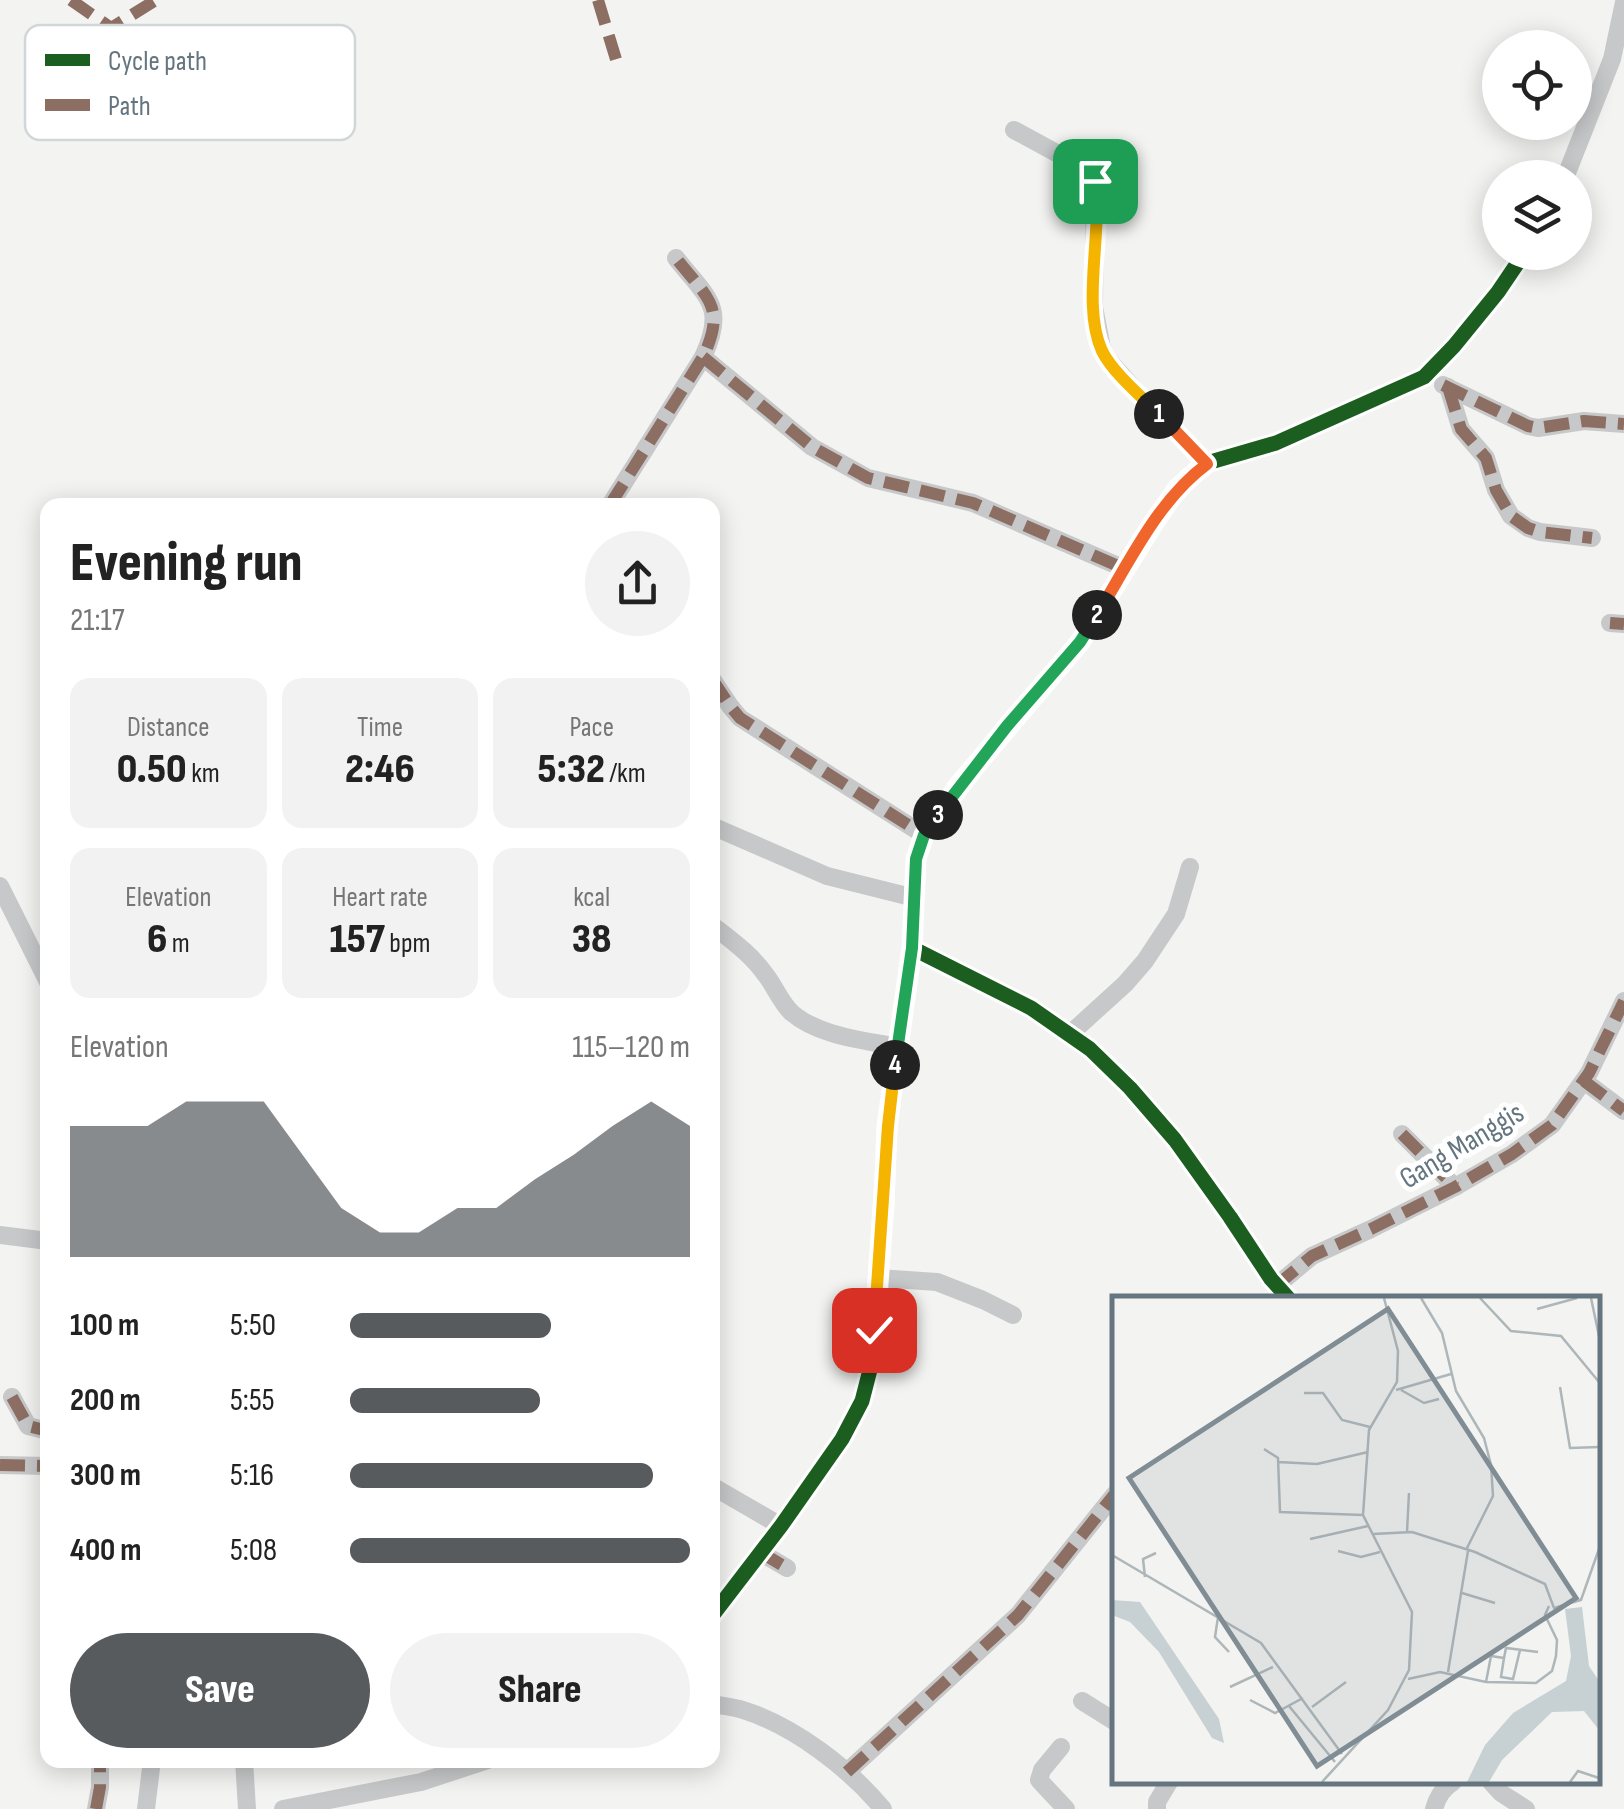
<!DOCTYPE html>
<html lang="en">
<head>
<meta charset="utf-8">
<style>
	:root { --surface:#fff; --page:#f2f2f2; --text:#222; --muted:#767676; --accent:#575b5e }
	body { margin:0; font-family:"Sofia Sans Condensed",sans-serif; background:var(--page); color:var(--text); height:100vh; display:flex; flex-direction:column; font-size:38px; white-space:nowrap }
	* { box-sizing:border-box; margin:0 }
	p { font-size:32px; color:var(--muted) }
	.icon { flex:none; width:55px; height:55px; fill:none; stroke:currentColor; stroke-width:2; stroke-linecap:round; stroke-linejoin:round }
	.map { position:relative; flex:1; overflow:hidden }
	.details { position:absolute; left:40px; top:498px; width:680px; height:1270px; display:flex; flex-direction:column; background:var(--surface); border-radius:20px; box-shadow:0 5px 25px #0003 }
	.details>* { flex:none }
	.buttons { position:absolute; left:1482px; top:30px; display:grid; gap:20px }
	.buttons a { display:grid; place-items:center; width:110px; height:110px; border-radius:50%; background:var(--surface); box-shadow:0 5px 25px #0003; font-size:50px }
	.pin { position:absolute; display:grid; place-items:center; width:85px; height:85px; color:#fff; margin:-42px; border-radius:20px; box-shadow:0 5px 15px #0006 }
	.km { position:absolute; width:50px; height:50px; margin:-25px; border-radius:50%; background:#222; color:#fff; font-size:28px; line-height:50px; text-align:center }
	.round { display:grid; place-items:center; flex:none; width:105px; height:105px; border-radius:52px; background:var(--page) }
	.summary { display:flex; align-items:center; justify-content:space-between; height:170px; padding:0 30px }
	h1 { font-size:55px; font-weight:800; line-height:75px }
	.stats { display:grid; grid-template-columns:repeat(3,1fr); gap:15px; height:170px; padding:10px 30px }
	.stats div { display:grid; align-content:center; border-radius:20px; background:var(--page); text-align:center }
	.stats b { font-size:42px; font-weight:800 }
	.stats small { font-size:28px; font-weight:400 }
	.stats p { font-size:28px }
	.chart { height:280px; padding:20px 30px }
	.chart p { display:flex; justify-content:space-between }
	.chart svg { width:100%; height:180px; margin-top:10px; fill:var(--accent); opacity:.7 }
	.button { display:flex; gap:20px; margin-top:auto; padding:20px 30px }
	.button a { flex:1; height:115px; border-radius:60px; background:var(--accent); color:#fff; font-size:40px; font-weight:800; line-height:115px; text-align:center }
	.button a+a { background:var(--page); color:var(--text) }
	ul { padding:0 30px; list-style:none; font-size:32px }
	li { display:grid; grid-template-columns:160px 120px 1fr; align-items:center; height:75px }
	li i { height:25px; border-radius:12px; background:var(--accent) }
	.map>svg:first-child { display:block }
</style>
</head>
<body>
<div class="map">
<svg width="1624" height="1809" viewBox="0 0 1624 1809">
	<rect width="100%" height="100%" fill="#f3f3f1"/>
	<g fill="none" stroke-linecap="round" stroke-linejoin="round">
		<g stroke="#c7c8c9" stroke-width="18">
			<polyline points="1014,130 1084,168 1095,181 1094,307 1103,354 1136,391 1207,463"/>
			<polyline points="1565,178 1612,59 1624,2"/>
			<polyline points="703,357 812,447 868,478 973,503 1125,569"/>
			<polyline points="1443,385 1528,426 1538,428 1584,421 1624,424"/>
			<polyline points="1448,387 1461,429 1486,458 1496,490 1511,516 1528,528 1540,532 1592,538"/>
			<path d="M610,505L703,357C727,306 707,298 676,258"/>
			<polyline points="1610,623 1624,624"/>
			<polyline points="712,679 730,706 740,718 924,835"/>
			<polyline points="712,826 827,876 915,898"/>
			<polyline points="0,886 48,982"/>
			<path d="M712,925C731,940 751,954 765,974C775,986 780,1002 792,1013C819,1036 863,1040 897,1047"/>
			<polyline points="912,948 1031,1008 1090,1049 1130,1088 1175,1140 1230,1217 1271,1279 1289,1299"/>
			<polyline points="1070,1034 1125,984 1145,961 1176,914 1190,867"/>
			<polyline points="1584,1081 1624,1111"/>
			<polyline points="1402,1134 1455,1187"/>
			<polyline points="0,1235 48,1241"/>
			<polyline points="878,1278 937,1282 983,1300 1013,1315"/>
			<polyline points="1276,1286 1312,1256 1371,1229 1455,1187 1512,1154 1552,1125 1589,1073 1624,1001"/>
			<polyline points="12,1397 28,1426 48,1431"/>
			<polyline points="0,1465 48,1466"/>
			<polyline points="712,1486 781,1526"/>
			<polyline points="760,1552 787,1568"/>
			<polyline points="712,1616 781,1526 842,1439 862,1401 872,1362 884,1205 887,1126 912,948 916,859 924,835 958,786 1080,642 1155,521 1177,489 1192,475 1207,463 1276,443 1424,377 1454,346 1498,292 1525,252"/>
			<polyline points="1082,1701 1114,1721"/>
			<path d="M712,1704C723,1706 734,1707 743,1710C794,1726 849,1768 883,1809"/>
			<polyline points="1061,1747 1042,1770 1039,1780 1066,1809"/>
			<polyline points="244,1760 247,1809"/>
			<polyline points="847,1772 1018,1615 1114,1495"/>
			<polyline points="1491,1782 1501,1793 1526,1809"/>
			<polyline points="96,1809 100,1787 100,1760"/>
			<polyline points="146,1809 152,1760"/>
			<polyline points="283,1809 421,1782 488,1760"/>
			<polyline points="1157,1809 1157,1802 1169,1782"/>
			<path d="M1434,1809C1437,1798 1443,1788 1453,1782"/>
		</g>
		<g stroke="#8d6e63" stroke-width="12" stroke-dasharray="25 12" stroke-linecap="butt">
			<polyline points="71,0 111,28 156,0"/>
			<polyline points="598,0 618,66"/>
			<polyline points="703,357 812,447 868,478 973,503 1125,569"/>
			<polyline points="1443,385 1528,426 1538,428 1584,421 1624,424"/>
			<polyline points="1448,387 1461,429 1486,458 1496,490 1511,516 1528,528 1540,532 1592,538"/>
			<path d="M610,505L703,357C727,306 707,298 676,258"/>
			<polyline points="1610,623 1624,624"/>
			<polyline points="712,679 730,706 740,718 924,835"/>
			<polyline points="1584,1081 1624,1111"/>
			<polyline points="1402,1134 1455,1187"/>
			<polyline points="1276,1286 1312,1256 1371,1229 1455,1187 1512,1154 1552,1125 1589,1073 1624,1001"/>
			<polyline points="12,1397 28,1426 48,1431"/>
			<polyline points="0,1465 48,1466"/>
			<polyline points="760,1552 787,1568"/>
			<polyline points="847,1772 1018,1615 1114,1495"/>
			<polyline points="96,1809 100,1787 100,1760"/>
		</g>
		<g stroke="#fff" stroke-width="21">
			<g id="cycleway">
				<polyline points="912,948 1031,1008 1090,1049 1130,1088 1175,1140 1230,1217 1271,1279 1289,1299"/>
				<polyline points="712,1616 781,1526 842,1439 862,1401 872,1362 884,1205 887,1126 912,948 916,859 924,835 958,786 1080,642 1155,521 1177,489 1192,475 1207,463 1276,443 1424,377 1454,346 1498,292 1525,252"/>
			</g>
		</g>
		<use href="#cycleway" stroke="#1b5e20" stroke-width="15"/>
	</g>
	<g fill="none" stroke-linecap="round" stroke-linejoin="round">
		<g stroke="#fff" stroke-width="20">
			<path id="split-1" d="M1095,181C1103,231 1081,305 1102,351C1113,373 1142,397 1159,414"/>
		</g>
		<g stroke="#fff" stroke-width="20">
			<path id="split-2" d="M1097,615C1129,563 1157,501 1207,464L1159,414"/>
		</g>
		<g stroke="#fff" stroke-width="20">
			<polyline id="split-3" points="938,815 1007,726 1080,642 1097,615"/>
		</g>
		<g stroke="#fff" stroke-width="20">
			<polyline id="split-4" points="895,1065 912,948 916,859 924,835 938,815"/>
		</g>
		<g stroke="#fff" stroke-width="20">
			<polyline id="split-5" points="874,1330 888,1126 895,1065"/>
		</g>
		<use href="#split-1" stroke="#f5b400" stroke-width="12"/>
		<use href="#split-2" stroke="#f0652b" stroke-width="12"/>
		<use href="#split-3" stroke="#22a559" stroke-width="12"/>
		<use href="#split-4" stroke="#22a559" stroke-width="12"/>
		<use href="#split-5" stroke="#f5b400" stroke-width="12"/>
	</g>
	<g text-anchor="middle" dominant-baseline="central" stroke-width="10" stroke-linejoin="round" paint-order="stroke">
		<g font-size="30" fill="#65757f" stroke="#fff">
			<text transform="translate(1462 1146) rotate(-31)">Gang Manggis</text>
		</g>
	</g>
	<g transform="translate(1112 1296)">
		<rect width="488" height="488" fill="#f3f3f1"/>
		<path d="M0,304L28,306L107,423L112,447L100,442L47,356L18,326L0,319ZM470,311L477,370L487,385V434L472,415L440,416L390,464L377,486H355L373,449L401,417L454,385L459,360L453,313Z" fill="#c7d0d2"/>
		<path fill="none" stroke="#adb6b9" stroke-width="2.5" d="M309,2L330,37L344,95L372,142L379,169L381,200L354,254M368,2L399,35L449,40L487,86M479,2L487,40M425,13L465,2M448,91L458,152L487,151M284,94L339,78M289,94L312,107L327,103M192,97H211L230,124L258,131M152,153L166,162L168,216L251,219M166,166L205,168L256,156M295,236L297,197M261,238L300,236L363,256L433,288L442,312L469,304L487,253M198,243L256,230M226,255L249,261L268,256M0,259L149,347L230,458M33,281L31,263L44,257M350,297L383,307M106,321L103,341L117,356M392,362L389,381L401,383L408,354M336,376L356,255M296,383L328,376L374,386L424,387L440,375L444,360L445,344L433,319L437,310M374,386L379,360L392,362L394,352L426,356M118,391L161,371M138,404L163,417L191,402M177,410L223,466M200,411L234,386M210,486L276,414L297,374L300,316L251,219L257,134L285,86L286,55L272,2M458,486L466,475L487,482"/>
		<path fill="#808d95" fill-opacity="0.15" stroke="#808d95" stroke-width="5" d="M276,13L464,302L205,470L17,182Z"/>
		<rect width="488" height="488" fill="none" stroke="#65757f" stroke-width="5"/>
	</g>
	<rect x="25" y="25" width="330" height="115" rx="15" fill="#fff" stroke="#d1d6d9" stroke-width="2.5"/>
	<rect x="45" y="54" width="45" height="12" fill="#1b5e20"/>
	<rect x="45" y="99" width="45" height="12" fill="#8d6e63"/>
	<g font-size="28" fill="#65757f">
		<text x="108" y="70">Cycle path</text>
		<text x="108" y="115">Path</text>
	</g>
</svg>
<div class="buttons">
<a><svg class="icon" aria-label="locate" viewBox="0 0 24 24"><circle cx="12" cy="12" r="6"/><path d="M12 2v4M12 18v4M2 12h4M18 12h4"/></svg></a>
<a><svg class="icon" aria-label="layers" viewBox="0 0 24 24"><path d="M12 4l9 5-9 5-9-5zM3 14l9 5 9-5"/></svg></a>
</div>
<div class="pin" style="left:1095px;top:181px;background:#1e9e55"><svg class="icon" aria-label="arrive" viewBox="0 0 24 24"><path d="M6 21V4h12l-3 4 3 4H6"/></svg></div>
<div class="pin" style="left:874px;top:1330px;background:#d93025"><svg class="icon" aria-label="check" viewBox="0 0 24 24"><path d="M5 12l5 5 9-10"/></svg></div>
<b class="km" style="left:1159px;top:414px">1</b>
<b class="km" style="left:1097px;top:615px">2</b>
<b class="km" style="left:938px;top:815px">3</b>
<b class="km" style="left:895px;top:1065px">4</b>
<section class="details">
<div class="summary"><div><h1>Evening run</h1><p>21:17</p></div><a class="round"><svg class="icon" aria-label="share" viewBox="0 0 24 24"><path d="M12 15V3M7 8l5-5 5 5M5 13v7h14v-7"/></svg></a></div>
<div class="stats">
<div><p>Distance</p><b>0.50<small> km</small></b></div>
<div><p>Time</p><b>2:46</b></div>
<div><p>Pace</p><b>5:32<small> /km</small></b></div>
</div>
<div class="stats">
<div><p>Elevation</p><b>6<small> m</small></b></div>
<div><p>Heart rate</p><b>157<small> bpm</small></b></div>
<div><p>kcal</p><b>38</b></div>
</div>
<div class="chart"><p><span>Elevation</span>115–120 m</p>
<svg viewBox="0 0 160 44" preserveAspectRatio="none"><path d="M0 44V12L10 12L20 12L30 6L40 6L50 6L60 19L70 32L80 38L90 38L100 32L110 32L120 25L130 19L140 12L150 6L160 12V44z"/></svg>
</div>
<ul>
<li><b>100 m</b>5:50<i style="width:59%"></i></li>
<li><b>200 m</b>5:55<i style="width:56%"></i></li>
<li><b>300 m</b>5:16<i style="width:89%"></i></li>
<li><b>400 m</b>5:08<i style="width:100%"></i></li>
</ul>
<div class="button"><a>Save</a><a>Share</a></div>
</section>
</div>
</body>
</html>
